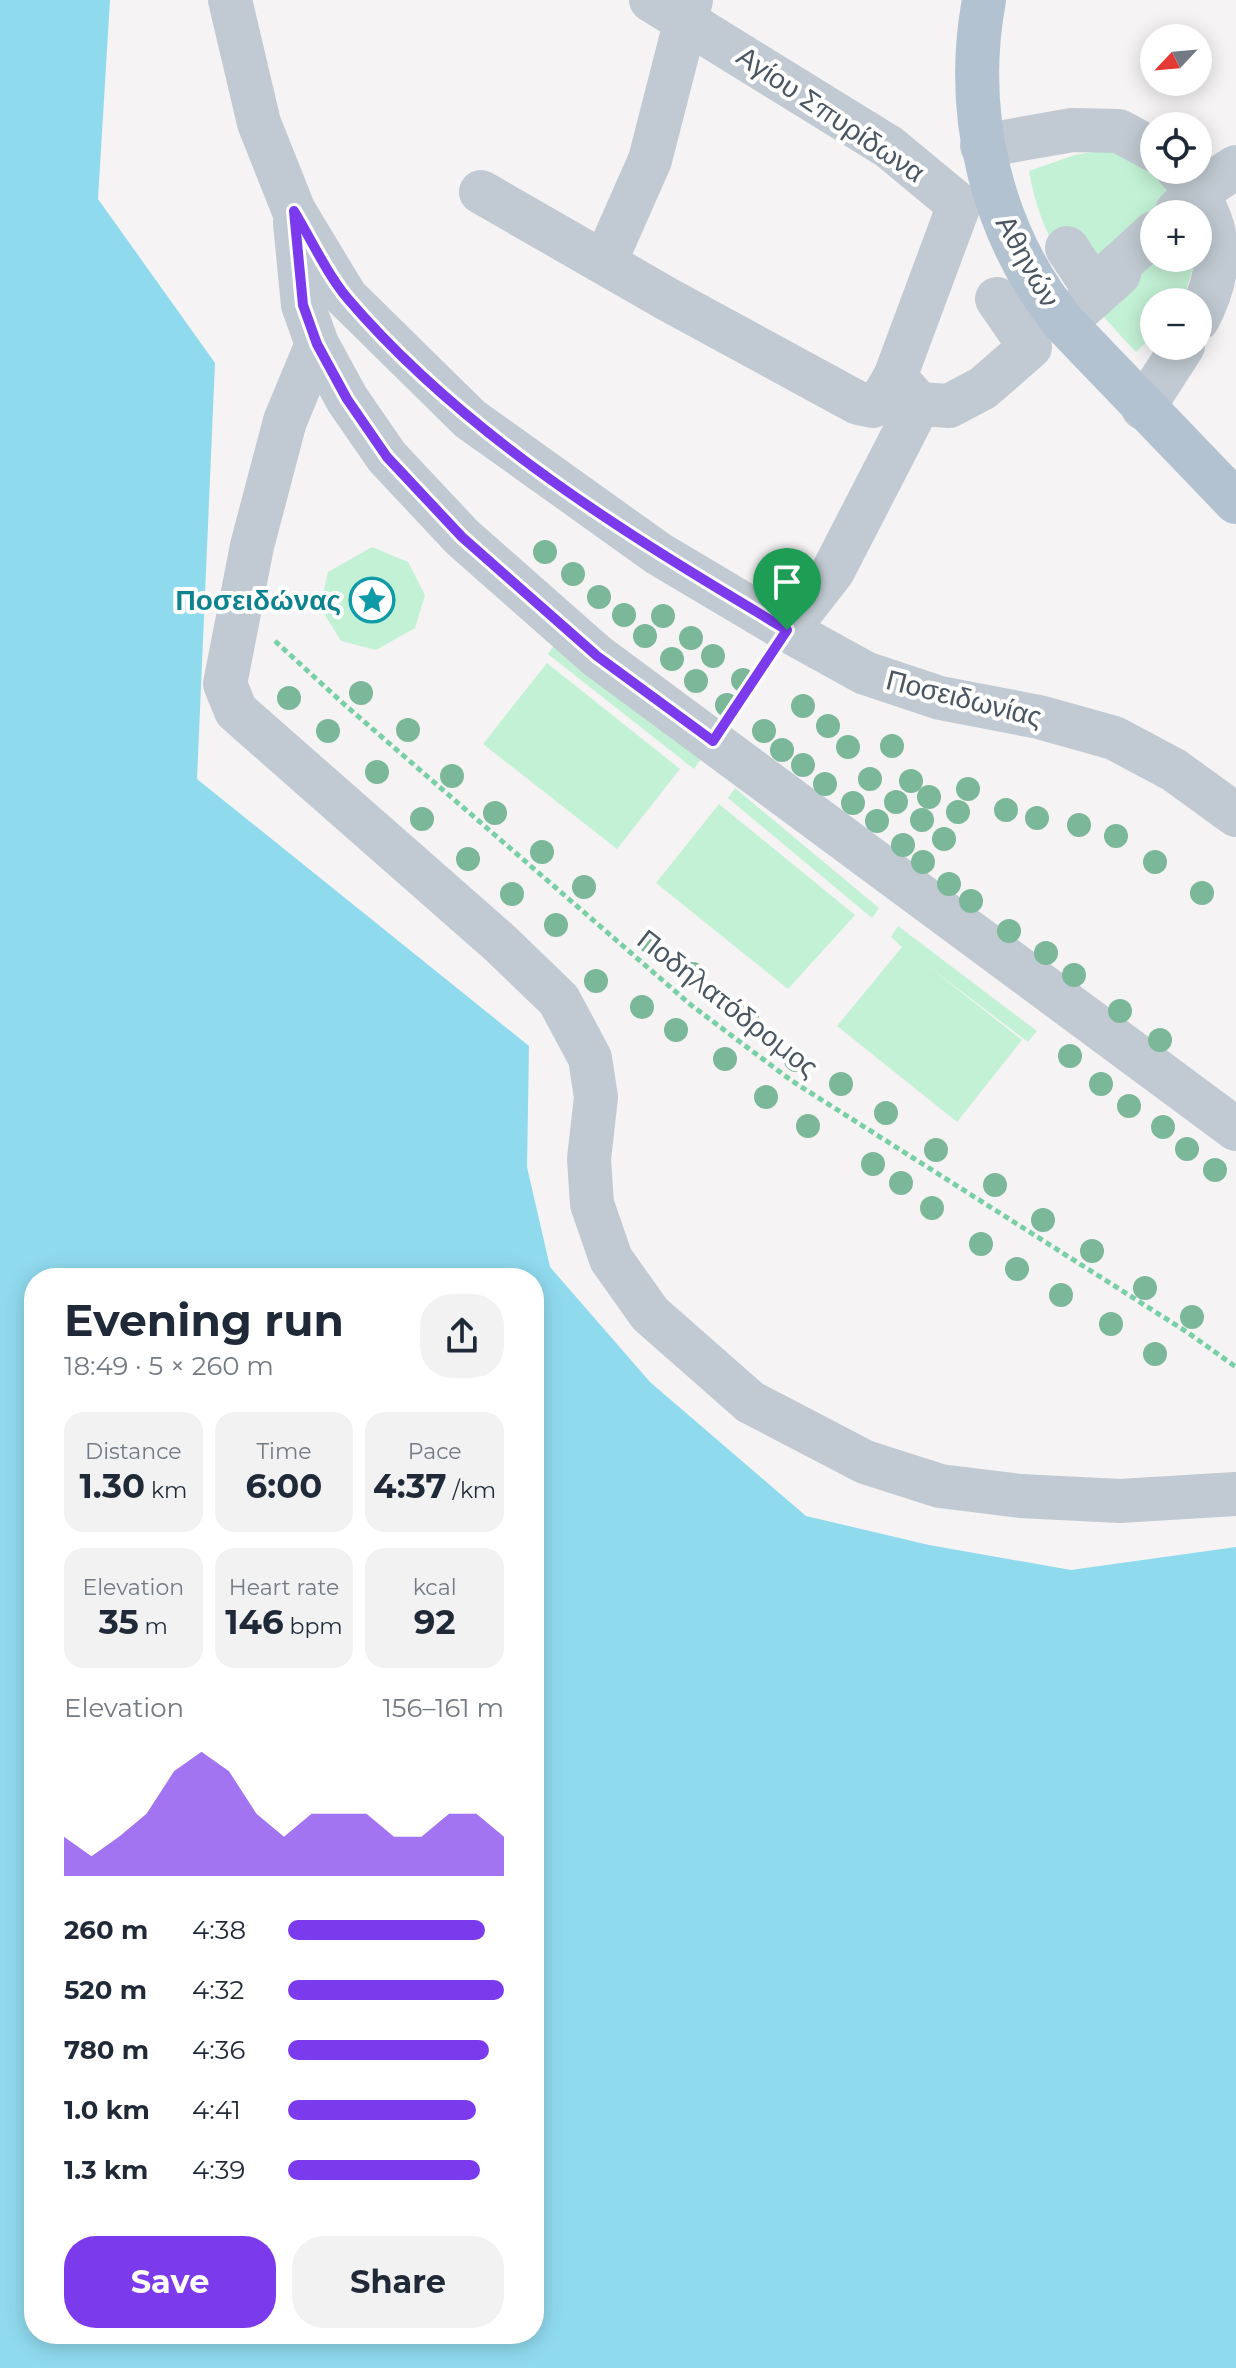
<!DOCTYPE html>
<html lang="en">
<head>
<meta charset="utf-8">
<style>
	:root { --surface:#fff; --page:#f2f2f3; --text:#1f2937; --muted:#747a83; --accent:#7c3aed }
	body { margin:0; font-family:Montserrat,sans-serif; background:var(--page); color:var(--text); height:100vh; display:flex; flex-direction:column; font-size:30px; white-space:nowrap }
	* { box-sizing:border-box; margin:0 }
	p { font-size:26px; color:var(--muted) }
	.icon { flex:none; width:44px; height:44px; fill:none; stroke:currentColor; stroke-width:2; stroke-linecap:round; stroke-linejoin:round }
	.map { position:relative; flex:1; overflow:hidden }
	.panel { position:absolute; left:24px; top:1268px; width:520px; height:1076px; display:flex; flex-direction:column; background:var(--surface); border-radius:32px; box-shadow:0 4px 20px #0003 }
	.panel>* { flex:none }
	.needle { width:52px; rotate:244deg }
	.tools { position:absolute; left:1140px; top:24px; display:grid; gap:16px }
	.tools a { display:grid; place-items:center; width:72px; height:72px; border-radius:50%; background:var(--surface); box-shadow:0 4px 20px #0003; font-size:40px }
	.pin { position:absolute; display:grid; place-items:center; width:68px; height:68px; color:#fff; margin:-82px -34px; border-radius:50% 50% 50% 0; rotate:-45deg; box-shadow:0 0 8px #0007 }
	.pin .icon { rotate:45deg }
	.round { display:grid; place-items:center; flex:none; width:84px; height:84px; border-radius:32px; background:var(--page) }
	.head { display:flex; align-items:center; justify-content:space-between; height:136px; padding:0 40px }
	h1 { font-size:44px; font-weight:700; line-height:60px }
	.stats { display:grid; grid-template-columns:repeat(3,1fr); gap:12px; height:136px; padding:8px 40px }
	.stats div { display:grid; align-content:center; border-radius:20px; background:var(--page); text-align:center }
	.stats b { font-size:34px; font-weight:700 }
	.stats small { font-size:22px; font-weight:400 }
	.stats p { font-size:22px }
	.chart { height:224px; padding:16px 40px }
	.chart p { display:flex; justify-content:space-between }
	.chart svg { width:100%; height:144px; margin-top:8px; fill:var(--accent); opacity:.7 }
	.action { display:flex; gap:16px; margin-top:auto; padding:16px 40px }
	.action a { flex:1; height:92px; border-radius:32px; background:var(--accent); color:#fff; font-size:32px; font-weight:700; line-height:92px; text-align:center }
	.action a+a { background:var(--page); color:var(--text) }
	ul { padding:0 40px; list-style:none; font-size:26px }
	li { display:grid; grid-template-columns:128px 96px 1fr; align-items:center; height:60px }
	li i { height:20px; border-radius:10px; background:var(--accent) }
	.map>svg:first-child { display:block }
</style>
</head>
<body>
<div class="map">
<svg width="1236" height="2368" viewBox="0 0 1236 2368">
	<rect width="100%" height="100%" fill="#f5f3f3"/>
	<g fill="#c3f1d5">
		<path d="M1105,150C1153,163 1161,173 1186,214L1154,258H1193L1194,264L1183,302H1154V334L1136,352C1084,297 1042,248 1029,171L1075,155Z"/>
		<polygon points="372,547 408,562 425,595 415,628 376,650 341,641 320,607 328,572"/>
		<polygon points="555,644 701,759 694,769 548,654"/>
		<polygon points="547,663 680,769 617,849 483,744"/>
		<polygon points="735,788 879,908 872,918 728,798"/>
		<polygon points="719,804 855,915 788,989 656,883"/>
		<polygon points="898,926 1037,1031 1028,1042 924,963 1022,1040 957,1122 837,1026 902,947 891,937"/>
	</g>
	<path fill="#90daee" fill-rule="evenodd" d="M0,0H110L98,199L215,363L197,779L529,1046L527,1167L550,1267L650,1382L806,1516L929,1545L1071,1570L1236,1547V2368H0ZM34,1278H534V2334H34Z"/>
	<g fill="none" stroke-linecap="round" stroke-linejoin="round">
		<g stroke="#7ad0a6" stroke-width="5" stroke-dasharray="6 4" stroke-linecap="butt">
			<polyline points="275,641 345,705 691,1005 792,1081 1187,1332 1236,1367"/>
			<polyline points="734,710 766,662"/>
		</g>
		<g stroke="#c1cad2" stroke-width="44">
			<polyline points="230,0 259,123 294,211 346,297 470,419 659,554 787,630 865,673 940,698 1039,717 1114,738 1174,770 1236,815"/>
			<polyline points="651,0 889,147 959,205"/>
			<polyline points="982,146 1072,130 1119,131 1154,150"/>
			<path d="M1178,170C1221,217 1228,262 1198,319"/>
			<polyline points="481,192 667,299 858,403 873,406 882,399 895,377 959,205"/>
			<polyline points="1177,211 1198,192 1236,167"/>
			<polyline points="295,223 303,305 317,344 347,399 387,457 462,537 597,656 1236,1129"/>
			<polyline points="1067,248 1093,287 1120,264"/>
			<polyline points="605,262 650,160 691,0"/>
			<polyline points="1064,323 1119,274 1120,264 1154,233"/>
			<polyline points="317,344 285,421 252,546 225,684 236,711 501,944 559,1000 590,1058 596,1097 589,1159 592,1204 611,1259 650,1314 750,1402 865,1462 940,1486 1020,1496 1120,1501 1236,1494"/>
			<polyline points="919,404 949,406 983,388 1030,347 997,299"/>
			<polyline points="1143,408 1183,346"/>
			<polyline points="787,630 833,571 919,404 895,377"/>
		</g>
		<path stroke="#b3c2d1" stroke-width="44" d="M984,0C963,114 991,233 1064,323L1236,502"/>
	</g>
	<g fill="#7bb799">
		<circle cx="545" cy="552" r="12"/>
		<circle cx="573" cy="574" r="12"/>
		<circle cx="599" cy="597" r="12"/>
		<circle cx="624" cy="615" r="12"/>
		<circle cx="663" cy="616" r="12"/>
		<circle cx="645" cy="636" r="12"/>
		<circle cx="691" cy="638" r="12"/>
		<circle cx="713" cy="656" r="12"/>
		<circle cx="672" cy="659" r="12"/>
		<circle cx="743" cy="680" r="12"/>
		<circle cx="696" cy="681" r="12"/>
		<circle cx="361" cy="693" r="12"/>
		<circle cx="289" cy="698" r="12"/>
		<circle cx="727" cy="705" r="12"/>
		<circle cx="803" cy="706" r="12"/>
		<circle cx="828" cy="726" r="12"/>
		<circle cx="408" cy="730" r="12"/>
		<circle cx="328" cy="731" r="12"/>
		<circle cx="764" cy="731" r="12"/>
		<circle cx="892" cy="746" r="12"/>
		<circle cx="848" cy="747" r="12"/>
		<circle cx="782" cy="750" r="12"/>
		<circle cx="803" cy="765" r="12"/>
		<circle cx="377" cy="772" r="12"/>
		<circle cx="452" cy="776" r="12"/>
		<circle cx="870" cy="779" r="12"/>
		<circle cx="911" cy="781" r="12"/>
		<circle cx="825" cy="784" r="12"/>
		<circle cx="968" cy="789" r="12"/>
		<circle cx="929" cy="797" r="12"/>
		<circle cx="896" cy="802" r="12"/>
		<circle cx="853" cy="803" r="12"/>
		<circle cx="1006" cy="810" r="12"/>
		<circle cx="958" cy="812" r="12"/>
		<circle cx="495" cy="813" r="12"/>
		<circle cx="1037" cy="818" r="12"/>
		<circle cx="422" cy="819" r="12"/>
		<circle cx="922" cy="820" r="12"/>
		<circle cx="877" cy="821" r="12"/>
		<circle cx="1079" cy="825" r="12"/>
		<circle cx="1116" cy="836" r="12"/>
		<circle cx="944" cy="839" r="12"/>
		<circle cx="903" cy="845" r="12"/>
		<circle cx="542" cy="852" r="12"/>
		<circle cx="468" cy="859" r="12"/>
		<circle cx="923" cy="862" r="12"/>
		<circle cx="1155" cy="862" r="12"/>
		<circle cx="949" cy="884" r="12"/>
		<circle cx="584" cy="887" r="12"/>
		<circle cx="1202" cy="893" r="12"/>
		<circle cx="512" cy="894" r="12"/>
		<circle cx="971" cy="901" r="12"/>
		<circle cx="556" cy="925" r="12"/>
		<circle cx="1009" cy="931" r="12"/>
		<circle cx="650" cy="942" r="12"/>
		<circle cx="1046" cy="953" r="12"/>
		<circle cx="693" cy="974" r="12"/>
		<circle cx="1074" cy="975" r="12"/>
		<circle cx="596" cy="981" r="12"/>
		<circle cx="642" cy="1007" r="12"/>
		<circle cx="1120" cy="1011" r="12"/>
		<circle cx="747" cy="1017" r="12"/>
		<circle cx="676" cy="1030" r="12"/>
		<circle cx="1160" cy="1040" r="12"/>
		<circle cx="1070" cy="1056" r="12"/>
		<circle cx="725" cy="1059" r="12"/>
		<circle cx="796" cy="1060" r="12"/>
		<circle cx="841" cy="1084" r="12"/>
		<circle cx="1101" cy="1084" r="12"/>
		<circle cx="766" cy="1097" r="12"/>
		<circle cx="1129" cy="1106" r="12"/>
		<circle cx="886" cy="1113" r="12"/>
		<circle cx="808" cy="1126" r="12"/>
		<circle cx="1163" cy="1127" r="12"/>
		<circle cx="1187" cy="1149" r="12"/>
		<circle cx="936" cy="1150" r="12"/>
		<circle cx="873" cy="1164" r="12"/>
		<circle cx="1215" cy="1170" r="12"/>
		<circle cx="901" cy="1183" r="12"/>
		<circle cx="995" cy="1185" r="12"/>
		<circle cx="932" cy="1208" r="12"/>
		<circle cx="1043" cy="1220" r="12"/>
		<circle cx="981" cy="1244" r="12"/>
		<circle cx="1092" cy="1251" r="12"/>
		<circle cx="1017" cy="1269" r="12"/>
		<circle cx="1145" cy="1288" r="12"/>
		<circle cx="1061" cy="1295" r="12"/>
		<circle cx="1192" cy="1317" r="12"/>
		<circle cx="1111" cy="1324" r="12"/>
		<circle cx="1155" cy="1354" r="12"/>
	</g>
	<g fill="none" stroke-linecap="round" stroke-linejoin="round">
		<g stroke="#fff" stroke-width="16">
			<path id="route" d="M294,211C311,239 327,274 348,299C467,438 631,537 787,630L713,741L597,656L462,537L387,457L347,399L317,344L303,305Z"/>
		</g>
		<use href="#route" stroke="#7c3aed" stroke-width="10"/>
	</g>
	<defs>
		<g id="sight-ring" transform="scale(2.3)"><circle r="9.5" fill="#fff" stroke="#0f9aa8" stroke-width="1.5"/><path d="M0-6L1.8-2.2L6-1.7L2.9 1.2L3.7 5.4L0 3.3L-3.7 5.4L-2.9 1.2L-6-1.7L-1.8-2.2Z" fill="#0f9aa8"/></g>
	</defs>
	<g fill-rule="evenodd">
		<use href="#sight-ring" x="372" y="600"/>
	</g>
	<g text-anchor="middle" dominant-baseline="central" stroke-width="8" stroke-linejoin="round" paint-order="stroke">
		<g font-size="28" fill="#4a5661" stroke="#fff">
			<text transform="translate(831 114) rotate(34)">Αγίου Σπυρίδωνα</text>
			<text transform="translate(1028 261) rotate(61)">Αθηνών</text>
			<text transform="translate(964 698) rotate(14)">Ποσειδωνίας</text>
			<text transform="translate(728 1003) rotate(38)">Ποδηλατόδρομος</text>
		</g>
		<g font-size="28" font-weight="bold" fill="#0d838f" stroke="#fff" text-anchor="end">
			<text x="341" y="600">Ποσειδώνας</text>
		</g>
	</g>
</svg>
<div class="tools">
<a><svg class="needle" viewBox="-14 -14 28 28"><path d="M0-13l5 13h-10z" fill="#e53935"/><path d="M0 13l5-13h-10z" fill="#747a83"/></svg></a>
<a><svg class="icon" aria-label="locate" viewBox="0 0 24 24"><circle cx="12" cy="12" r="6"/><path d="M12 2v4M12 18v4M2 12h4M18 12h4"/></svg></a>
<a>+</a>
<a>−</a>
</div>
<div class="pin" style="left:787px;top:630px;background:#1e9e55"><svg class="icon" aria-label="arrive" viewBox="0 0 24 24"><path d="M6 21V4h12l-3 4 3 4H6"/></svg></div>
<section class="panel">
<div class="head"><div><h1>Evening run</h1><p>18:49 · 5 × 260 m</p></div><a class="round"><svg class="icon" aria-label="share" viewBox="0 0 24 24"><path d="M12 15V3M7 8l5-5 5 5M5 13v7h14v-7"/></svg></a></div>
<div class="stats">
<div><p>Distance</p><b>1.30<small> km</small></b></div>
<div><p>Time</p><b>6:00</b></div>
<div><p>Pace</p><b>4:37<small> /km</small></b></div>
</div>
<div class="stats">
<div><p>Elevation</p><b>35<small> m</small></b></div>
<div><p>Heart rate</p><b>146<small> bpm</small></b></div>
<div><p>kcal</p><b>92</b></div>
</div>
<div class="chart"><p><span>Elevation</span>156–161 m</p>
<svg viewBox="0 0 160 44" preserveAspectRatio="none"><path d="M0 44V32L10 38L20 32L30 25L40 12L50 6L60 12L70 25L80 32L90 25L100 25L110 25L120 32L130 32L140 25L150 25L160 32V44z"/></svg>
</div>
<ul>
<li><b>260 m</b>4:38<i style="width:91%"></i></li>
<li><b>520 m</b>4:32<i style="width:100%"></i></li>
<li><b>780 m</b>4:36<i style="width:93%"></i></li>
<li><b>1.0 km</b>4:41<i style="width:87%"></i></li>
<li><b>1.3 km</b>4:39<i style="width:89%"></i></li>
</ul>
<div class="action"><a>Save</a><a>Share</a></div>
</section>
</div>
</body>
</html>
